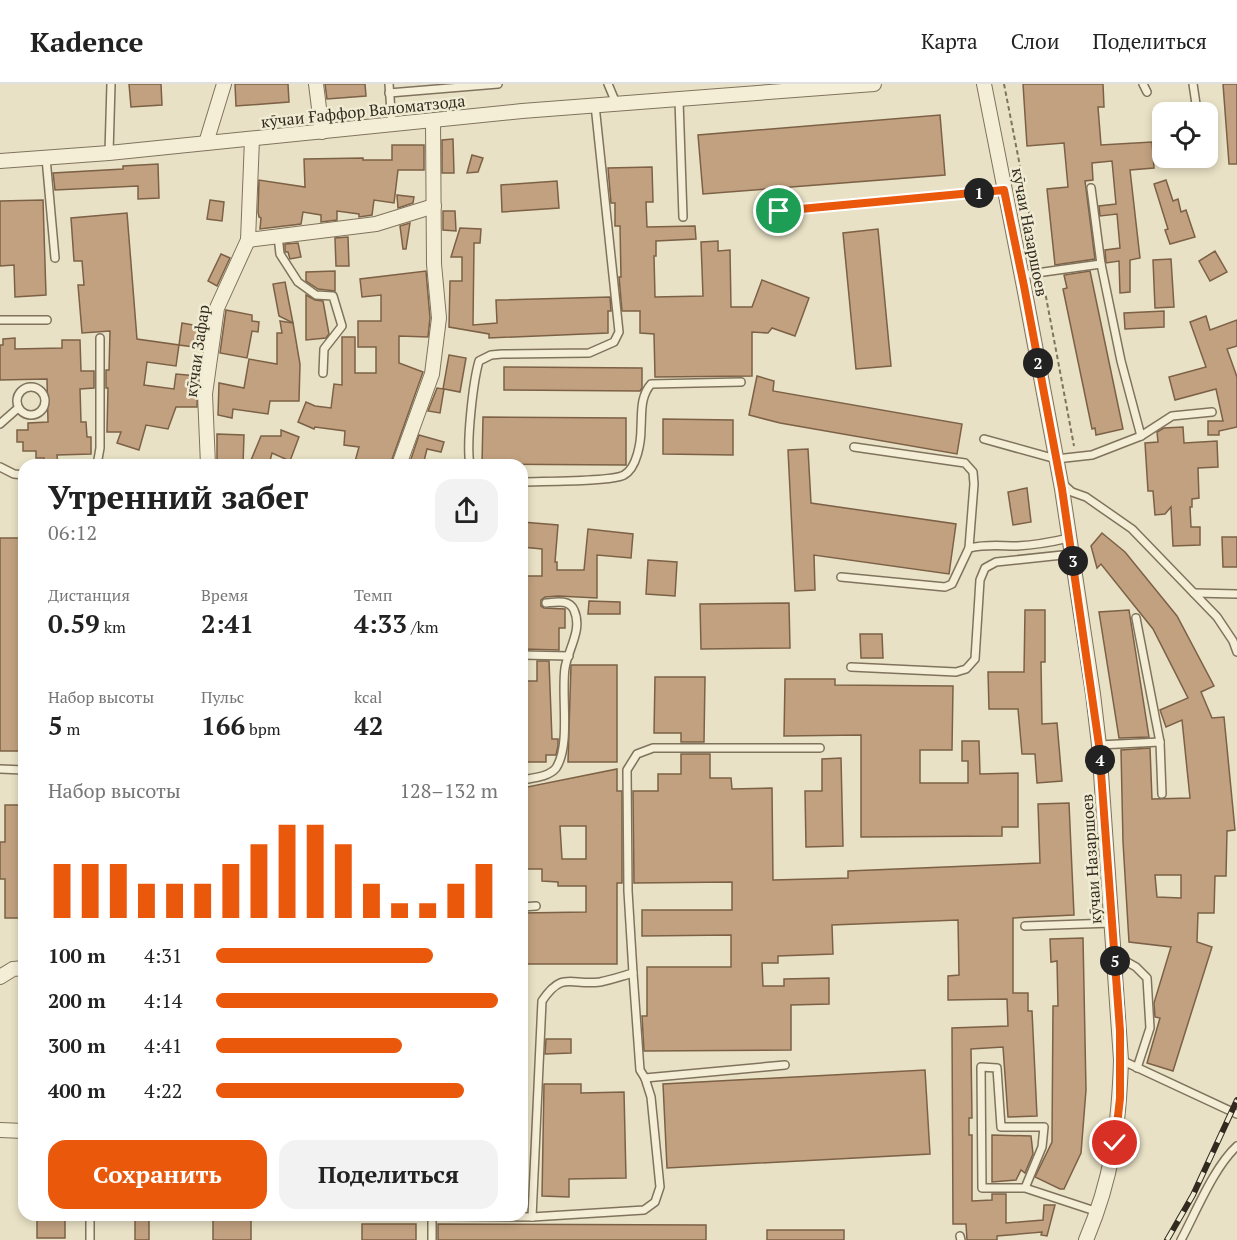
<!DOCTYPE html>
<html lang="ru">
<head>
<meta charset="utf-8">
<style>
	:root { --surface:#fff; --page:#f2f2f2; --text:#222; --muted:#767676; --line:#e0e0e0; --accent:#ea580c }
	body { margin:0; font-family:"PT Serif",serif; background:var(--page); color:var(--text); height:100vh; display:flex; flex-direction:column; font-size:22px; white-space:nowrap }
	* { box-sizing:border-box; margin:0 }
	p { font-size:20px; color:var(--muted) }
	.icon { flex:none; width:33px; height:33px; fill:none; stroke:currentColor; stroke-width:2; stroke-linecap:round; stroke-linejoin:round }
	.map { position:relative; flex:1; overflow:hidden }
	.drawer { position:absolute; left:18px; top:375px; width:510px; height:762px; display:flex; flex-direction:column; background:var(--surface); border-radius:18px; box-shadow:0 3px 9px #0003 }
	.drawer>* { flex:none }
	.tools { position:absolute; left:1152px; top:18px; display:grid; gap:12px }
	.tools a { display:grid; place-items:center; width:66px; height:66px; border-radius:12px; background:var(--surface); box-shadow:0 3px 9px #0003; font-size:30px }
	.pin { position:absolute; display:grid; place-items:center; width:51px; height:51px; color:#fff; margin:-26px; border:3px solid #fff; border-radius:50%; box-shadow:0 2px 6px #0007 }
	.km { position:absolute; width:30px; height:30px; margin:-15px; border-radius:50%; background:#222; color:#fff; font-size:16px; line-height:30px; text-align:center }
	.round { display:grid; place-items:center; flex:none; width:63px; height:63px; border-radius:18px; background:var(--page) }
	.overview { display:flex; align-items:center; justify-content:space-between; height:102px; padding:0 30px }
	h1 { font-size:33px; font-weight:800; line-height:45px }
	.figures { display:grid; grid-template-columns:repeat(3,1fr); gap:9px; height:102px; padding:6px 30px }
	.figures div { display:grid; align-content:center }
	.figures b { font-size:26px; font-weight:800 }
	.figures small { font-size:16px; font-weight:400 }
	.figures p { font-size:16px }
	.chart { height:168px; padding:12px 30px }
	.chart p { display:flex; justify-content:space-between }
	.chart svg { width:100%; height:108px; margin-top:6px; stroke:var(--accent); stroke-width:6 }
	.button { display:flex; gap:12px; margin-top:auto; padding:12px 30px }
	.button a { flex:1; height:69px; border-radius:18px; background:var(--accent); color:#fff; font-size:24px; font-weight:800; line-height:69px; text-align:center }
	.button a+a { background:var(--page); color:var(--text) }
	ul { padding:0 30px; list-style:none; font-size:20px }
	li { display:grid; grid-template-columns:96px 72px 1fr; align-items:center; height:45px }
	li i { height:15px; border-radius:8px; background:var(--accent) }
	header { display:flex; align-items:center; gap:36px; box-sizing:border-box; height:84px; padding:0 30px; background:var(--surface); border-bottom:2px solid var(--line) }
	header strong { font-size:28px }
	nav { display:flex; gap:33px; margin-inline-start:auto; font-size:21px }
	.map>svg:first-child { display:block }
</style>
</head>
<body>
<header>
<strong>Kadence</strong>
<nav><a>Карта</a><a>Слои</a><a>Поделиться</a></nav>
</header>
<div class="map">
<svg width="1237" height="1156" viewBox="0 0 1237 1156">
	<rect width="100%" height="100%" fill="#e8e1c5"/>
	<g fill="#c1a17f" stroke="#7c6146" stroke-width="1.5" fill-rule="evenodd">
		<polygon points="129,0 161,0 162,21 131,23"/>
		<polygon points="235,0 288,0 289,18 236,22"/>
		<polygon points="325,0 365,0 366,12 327,15"/>
		<polygon points="1023,0 1103,0 1104,23 1098,23 1101,61 1152,58 1154,84 1130,86 1140,174 1130,176 1130,208 1120,209 1119,177 1106,179 1105,166 1120,164 1117,130 1100,132 1099,122 1116,120 1112,77 1092,79 1093,96 1085,97 1095,175 1055,181 1047,105 1068,103 1064,59 1027,62"/>
		<polygon points="1223,0 1237,0 1237,80 1229,80"/>
		<polygon points="940,31 945,91 703,110 698,51"/>
		<polygon points="453,55 454,89 442,89 442,56"/>
		<polygon points="392,61 424,61 424,86 398,86 394,119 374,116 372,131 359,133 359,130 337,127 337,136 321,138 321,131 303,128 301,140 260,145 261,134 259,133 258,128 259,96 305,103 304,75 363,74 363,76 392,76"/>
		<polygon points="472,71 483,74 478,88 467,89"/>
		<polygon points="158,80 159,114 138,115 138,102 55,106 53,89 123,85 123,82"/>
		<polygon points="652,83 653,118 646,118 647,143 695,142 696,155 656,157 656,172 654,172 655,213 703,212 701,158 718,157 718,167 730,166 731,223 752,223 762,196 809,214 795,252 772,244 768,249 752,248 752,292 655,293 654,250 640,249 640,227 622,227 619,193 621,193 620,142 615,142 615,119 611,119 608,84"/>
		<polygon points="1166,96 1173,117 1178,115 1181,128 1186,126 1195,153 1170,160 1165,146 1168,145 1154,100"/>
		<polygon points="557,97 559,124 502,128 501,101"/>
		<polygon points="397,111 414,113 413,119 398,124"/>
		<polygon points="43,116 46,211 15,213 14,181 0,182 0,117"/>
		<polygon points="210,116 224,118 222,137 207,135"/>
		<polygon points="443,127 455,127 456,147 443,146"/>
		<polygon points="127,129 137,255 179,261 176,282 147,278 144,301 174,305 176,290 198,292 197,323 176,323 168,345 146,341 139,366 117,359 121,348 107,348 108,304 106,304 106,286 109,286 110,247 82,249 78,201 84,201 82,177 74,177 71,134"/>
		<polygon points="410,139 406,165 403,165 400,142"/>
		<polygon points="460,144 481,145 480,159 474,159 473,241 497,239 496,216 610,213 611,227 608,227 608,249 489,254 489,250 449,243 450,197 462,197 462,173 451,173"/>
		<polygon points="878,145 891,282 856,285 843,149"/>
		<polygon points="348,153 349,182 336,182 335,154"/>
		<polygon points="298,159 301,173 290,175 288,168 285,168 285,160"/>
		<polygon points="1215,167 1227,188 1210,197 1199,177"/>
		<polygon points="221,170 230,174 217,202 208,197"/>
		<polygon points="1171,175 1174,223 1155,224 1153,176"/>
		<polygon points="335,187 335,207 318,205 306,197 306,188"/>
		<polygon points="426,187 430,234 428,253 399,252 399,279 423,288 390,381 354,381 359,363 344,361 345,347 315,343 314,345 298,338 306,318 315,322 331,324 334,300 342,301 342,253 355,253 355,289 376,289 376,263 358,263 358,237 381,237 381,211 362,213 360,195"/>
		<polygon points="1090,187 1123,345 1096,351 1095,344 1092,345 1063,205 1067,204 1064,191"/>
		<polygon points="285,198 293,239 279,232 273,200"/>
		<polygon points="306,211 315,216 323,217 329,250 326,254 306,256"/>
		<polygon points="226,226 252,231 252,237 259,238 258,248 252,247 247,274 220,269"/>
		<polygon points="1164,227 1164,243 1125,245 1124,229"/>
		<polygon points="1206,232 1210,246 1237,236 1237,262 1227,265 1237,293 1237,343 1219,347 1219,351 1208,351 1208,337 1223,337 1216,305 1175,316 1169,293 1206,283 1190,238"/>
		<polygon points="280,237 293,239 300,280 299,317 270,317 268,330 233,325 232,334 218,331 219,299 244,304 249,275 277,280 277,249 282,249"/>
		<polygon points="182,239 205,243 202,264 179,261"/>
		<polygon points="15,254 15,265 62,264 62,256 80,256 81,287 94,287 94,304 80,305 81,338 86,338 87,353 91,353 91,370 57,371 58,381 44,381 44,374 36,374 36,367 23,367 23,358 17,358 17,346 28,346 28,339 48,338 47,295 0,296 0,261 3,261 3,255"/>
		<polygon points="449,271 466,274 460,308 444,305 440,329 428,327 437,304 443,305"/>
		<polygon points="504,283 642,284 642,304 640,307 504,306"/>
		<polygon points="757,292 774,297 773,307 962,340 957,370 780,339 749,331"/>
		<polygon points="483,333 626,334 626,381 482,380"/>
		<polygon points="663,335 733,336 733,371 663,370"/>
		<polygon points="1183,343 1184,359 1217,357 1218,383 1198,384 1199,414 1192,415 1192,423 1190,423 1191,443 1200,443 1200,461 1173,462 1171,423 1165,430 1155,431 1153,407 1148,407 1145,359 1158,358 1157,348 1164,344"/>
		<polygon points="281,346 299,353 290,377 272,369 269,381 249,381 261,352 281,352"/>
		<polygon points="217,350 244,351 243,381 217,381"/>
		<polygon points="419,351 444,358 441,368 427,365 423,381 409,381"/>
		<polygon points="808,365 811,419 956,440 949,490 814,471 815,506 795,507 788,366"/>
		<polygon points="1027,404 1031,438 1013,441 1008,408"/>
		<polygon points="522,438 558,441 555,478 557,478 557,486 584,486 588,445 633,450 631,474 597,471 597,514 558,512 545,513 541,516 541,522 544,524 565,525 565,544 559,544 559,566 522,565 522,492 542,492 542,465 522,463"/>
		<path d="M1102,449L1125,468L1177,532L1214,602L1201,608L1212,634L1224,633L1235,746L1227,747L1226,792H1215L1214,829H1198L1197,858L1212,863L1173,987L1147,979L1160,934L1155,933L1154,919L1171,863L1129,858L1123,758L1121,666L1150,664L1152,715L1190,714L1182,636L1166,643L1160,626L1188,614L1153,545L1101,480L1097,484L1091,462ZM1155,791H1181V814L1157,813Z"/>
		<polygon points="1222,453 1237,453 1237,483 1223,483"/>
		<rect x="0" y="454" width="23" height="213"/>
		<polygon points="648,476 677,478 675,512 646,510"/>
		<polygon points="589,517 620,518 620,530 588,530"/>
		<polygon points="789,519 790,564 701,565 700,520"/>
		<polygon points="1025,526 1045,526 1045,578 1041,578 1042,640 1057,639 1062,697 1037,699 1035,670 1022,670 1018,625 989,625 988,588 1024,588"/>
		<polygon points="1129,526 1149,653 1121,654 1119,654 1099,528"/>
		<polygon points="860,550 882,550 883,574 861,574"/>
		<polygon points="537,577 549,577 552,655 558,655 558,662 556,671 546,671 546,678 522,678 522,668 527,668 526,623 522,623 522,597 537,597"/>
		<polygon points="571,581 617,581 617,678 568,678"/>
		<polygon points="655,593 705,593 704,658 681,658 681,649 654,649"/>
		<polygon points="785,595 835,595 835,601 953,602 952,666 920,666 920,699 968,699 968,677 962,677 962,657 979,657 980,690 1018,689 1018,743 1002,743 1002,752 861,753 861,651 784,652"/>
		<polygon points="681,670 710,670 710,694 731,694 732,705 772,704 773,796 848,794 848,787 1040,779 1038,720 1069,719 1074,831 1013,834 1013,909 1028,909 1028,927 1032,927 1037,1032 1008,1033 1003,963 971,965 972,1034 969,1034 969,1051 972,1051 972,1117 992,1116 992,1110 1006,1110 1006,1139 1043,1136 1044,1121 1055,1121 1047,1152 1041,1151 1042,1148 997,1152 997,1156 967,1156 966,1140 953,1140 952,944 1008,942 1007,915 948,916 948,892 959,891 958,836 832,841 833,870 778,872 778,879 762,879 763,902 784,902 784,895 829,894 829,920 791,921 791,966 644,967 642,932 647,932 647,883 731,883 731,851 642,852 642,826 732,826 732,798 634,799 633,707 658,707 658,690 681,690"/>
		<polygon points="841,674 843,762 806,763 805,707 822,707 822,675"/>
		<path d="M617,685V707H622V799H617V880H522V829L586,828V802H558V798L542,797V785H522V704ZM560,742H586V775H562Z"/>
		<polygon points="5,721 24,721 24,834 5,834 5,795 0,795 0,758 5,758"/>
		<polygon points="1083,854 1086,1006 1081,1069 1064,1105 1060,1105 1035,1093 1052,1058 1053,922 1058,922 1057,877 1051,878 1050,855"/>
		<polygon points="546,955 571,955 571,969 545,970"/>
		<polygon points="925,986 930,1070 667,1084 663,1000"/>
		<polygon points="544,1000 581,1000 581,1009 624,1008 626,1094 569,1095 569,1113 542,1112"/>
		<polygon points="992,1051 1031,1052 1033,1070 1025,1089 1021,1086 1016,1096 992,1098"/>
		<rect x="37" y="1131" width="28" height="23"/>
		<rect x="135" y="1131" width="14" height="25"/>
		<rect x="213" y="1131" width="38" height="25"/>
		<rect x="362" y="1140" width="54" height="16"/>
		<polygon points="438,1140 706,1141 706,1156 438,1156"/>
		<rect x="767" y="1146" width="77" height="10"/>
	</g>
	<g fill="none" stroke-linecap="round" stroke-linejoin="round">
		<g stroke="#80735d" stroke-width="10">
			<g id="service">
				<polyline points="389,0 392,41"/>
				<polyline points="608,0 616,19"/>
				<polyline points="1143,0 1147,8"/>
				<polyline points="1193,0 1196,20"/>
				<polyline points="389,9 498,0"/>
				<polyline points="679,16 683,133"/>
				<polyline points="109,69 111,0"/>
				<polyline points="46,74 55,174"/>
				<polyline points="779,127 1004,106"/>
				<polyline points="278,152 280,170 298,198 316,211 333,212 342,242 324,265 323,289"/>
				<polyline points="1101,180 1121,277 1141,352"/>
				<polyline points="1022,191 1101,180 1091,104"/>
				<polyline points="0,236 47,236"/>
				<circle cx="31" cy="317" r="14"/>
				<polyline points="0,340 17,325"/>
				<polyline points="984,355 1056,375 1092,371 1141,352 1172,332 1212,328"/>
				<polyline points="854,363 965,379 973,388 974,400 969,464"/>
				<polyline points="97,381 100,364 100,254"/>
				<path d="M470,381C466,360 473,298 479,277L491,271L502,270L589,269L614,258L619,248L595,21"/>
				<polyline points="0,383 14,390 24,391"/>
				<path d="M522,398C540,397 612,398 624,391C637,384 641,358 641,344C642,328 640,313 651,300L741,298"/>
				<polyline points="1062,399 1072,408 1086,413 1132,445 1217,533 1233,557 1237,568"/>
				<path d="M841,493L945,503L952,500L969,464C988,460 999,462 1017,462C1035,461 1052,458 1069,454"/>
				<polyline points="1194,509 1237,510"/>
				<polyline points="1136,534 1160,658"/>
				<polyline points="522,571 569,572"/>
				<polyline points="851,583 956,588 966,585 975,575 980,496 985,484 996,478 1072,470"/>
				<polyline points="1099,661 1160,658 1162,710"/>
				<polyline points="0,685 24,686"/>
				<path d="M522,696C532,694 549,693 556,684C571,661 561,611 565,584C568,565 583,546 574,526C569,515 556,518 546,519"/>
				<polyline points="522,823 536,822"/>
				<polyline points="1025,842 1112,839"/>
				<polyline points="1115,871 1136,883 1147,894 1150,944 1137,984"/>
				<polyline points="1121,976 1237,1030"/>
				<polyline points="645,994 785,981"/>
				<polyline points="1025,1104 1042,1063 1044,1043 1001,1043 997,984 981,983 982,1104 1025,1104 1098,1128"/>
				<polyline points="90,1131 90,1156"/>
				<polyline points="354,1131 532,1133 644,1126 655,1118 660,1103 651,1013 645,994 640,986 633,889"/>
				<polyline points="432,1133 432,1156"/>
				<path d="M532,1133L542,917C563,886 571,902 600,898C611,896 622,892 633,889L628,807L627,686L637,670L653,664H820"/>
				<polyline points="960,1152 961,1156"/>
				<path d="M1181,1156C1196,1128 1214,1083 1237,1062"/>
			</g>
		</g>
		<g stroke="#80735d" stroke-width="16">
			<g id="minor">
				<polyline points="316,0 322,48"/>
				<path d="M984,0L1024,203L1062,405L1093,610L1099,661L1121,976C1119,1042 1112,1095 1086,1156"/>
				<polyline points="206,59 224,0"/>
				<polyline points="0,77 109,69 522,27 874,0"/>
				<polyline points="248,156 376,140 434,122"/>
				<polyline points="208,381 205,310 217,224 248,156 252,55"/>
				<polyline points="399,381 432,290 439,234 434,180 433,37"/>
				<polyline points="0,893 13,885 24,884"/>
				<polyline points="0,1046 24,1047"/>
			</g>
		</g>
		<g stroke="#80735d" stroke-width="2" stroke-dasharray="4.5 3" stroke-linecap="butt">
			<polyline points="1004,0 1039,180"/>
			<polyline points="1043,197 1074,362"/>
		</g>
		<use href="#service" stroke="#f4eed7" stroke-width="7"/>
		<use href="#minor" stroke="#f4eed7" stroke-width="14"/>
		<g stroke="#322a1f" stroke-width="6">
			<polyline id="rail" points="1167,1156 1193,1111 1237,1016"/>
		</g>
		<use href="#rail" stroke="#f0ebd3" stroke-width="4" stroke-dasharray="11" stroke-linecap="butt"/>
	</g>
	<g fill="none" stroke-linecap="round" stroke-linejoin="round">
		<g stroke="#fff" stroke-width="12">
			<polyline id="route" points="779,127 1004,106 1024,202 1062,405 1099,661 1120,947 1120,1014 1115,1059"/>
		</g>
		<use href="#route" stroke="#ea580c" stroke-width="8"/>
	</g>
	<g text-anchor="middle" dominant-baseline="central" stroke-width="5" stroke-linejoin="round" paint-order="stroke">
		<g font-size="16" fill="#322a1f" stroke="#f0ebd3">
			<text transform="translate(363 27) rotate(-6)">кӯчаи Ғаффор Валоматзода</text>
			<text transform="translate(1030 148) rotate(79)">кӯчаи Назаршоев</text>
			<text transform="translate(197 267) rotate(-82)">кӯчаи Зафар</text>
			<text transform="translate(1091 775) rotate(-94)">кӯчаи Назаршоев</text>
		</g>
	</g>
</svg>
<div class="tools">
<a><svg class="icon" aria-label="locate" viewBox="0 0 24 24"><circle cx="12" cy="12" r="6"/><path d="M12 2v4M12 18v4M2 12h4M18 12h4"/></svg></a>
</div>
<div class="pin" style="left:779px;top:127px;background:#1e9e55"><svg class="icon" aria-label="arrive" viewBox="0 0 24 24"><path d="M6 21V4h12l-3 4 3 4H6"/></svg></div>
<div class="pin" style="left:1115px;top:1059px;background:#d93025"><svg class="icon" aria-label="check" viewBox="0 0 24 24"><path d="M5 12l5 5 9-10"/></svg></div>
<b class="km" style="left:979px;top:109px">1</b>
<b class="km" style="left:1038px;top:279px">2</b>
<b class="km" style="left:1073px;top:477px">3</b>
<b class="km" style="left:1100px;top:676px">4</b>
<b class="km" style="left:1115px;top:877px">5</b>
<section class="drawer">
<div class="overview"><div><h1>Утренний забег</h1><p>06:12</p></div><a class="round"><svg class="icon" aria-label="share" viewBox="0 0 24 24"><path d="M12 15V3M7 8l5-5 5 5M5 13v7h14v-7"/></svg></a></div>
<div class="figures">
<div><p>Дистанция</p><b>0.59<small> km</small></b></div>
<div><p>Время</p><b>2:41</b></div>
<div><p>Темп</p><b>4:33<small> /km</small></b></div>
</div>
<div class="figures">
<div><p>Набор высоты</p><b>5<small> m</small></b></div>
<div><p>Пульс</p><b>166<small> bpm</small></b></div>
<div><p>kcal</p><b>42</b></div>
</div>
<div class="chart"><p><span>Набор высоты</span>128–132 m</p>
<svg viewBox="0 0 160 44" preserveAspectRatio="none"><path d="M5 44V22M15 44V22M25 44V22M35 44V30M45 44V30M55 44V30M65 44V22M75 44V14M85 44V6M95 44V6M105 44V14M115 44V30M125 44V38M135 44V38M145 44V30M155 44V22"/></svg>
</div>
<ul>
<li><b>100 m</b>4:31<i style="width:77%"></i></li>
<li><b>200 m</b>4:14<i style="width:100%"></i></li>
<li><b>300 m</b>4:41<i style="width:66%"></i></li>
<li><b>400 m</b>4:22<i style="width:88%"></i></li>
</ul>
<div class="button"><a>Сохранить</a><a>Поделиться</a></div>
</section>
</div>
</body>
</html>
